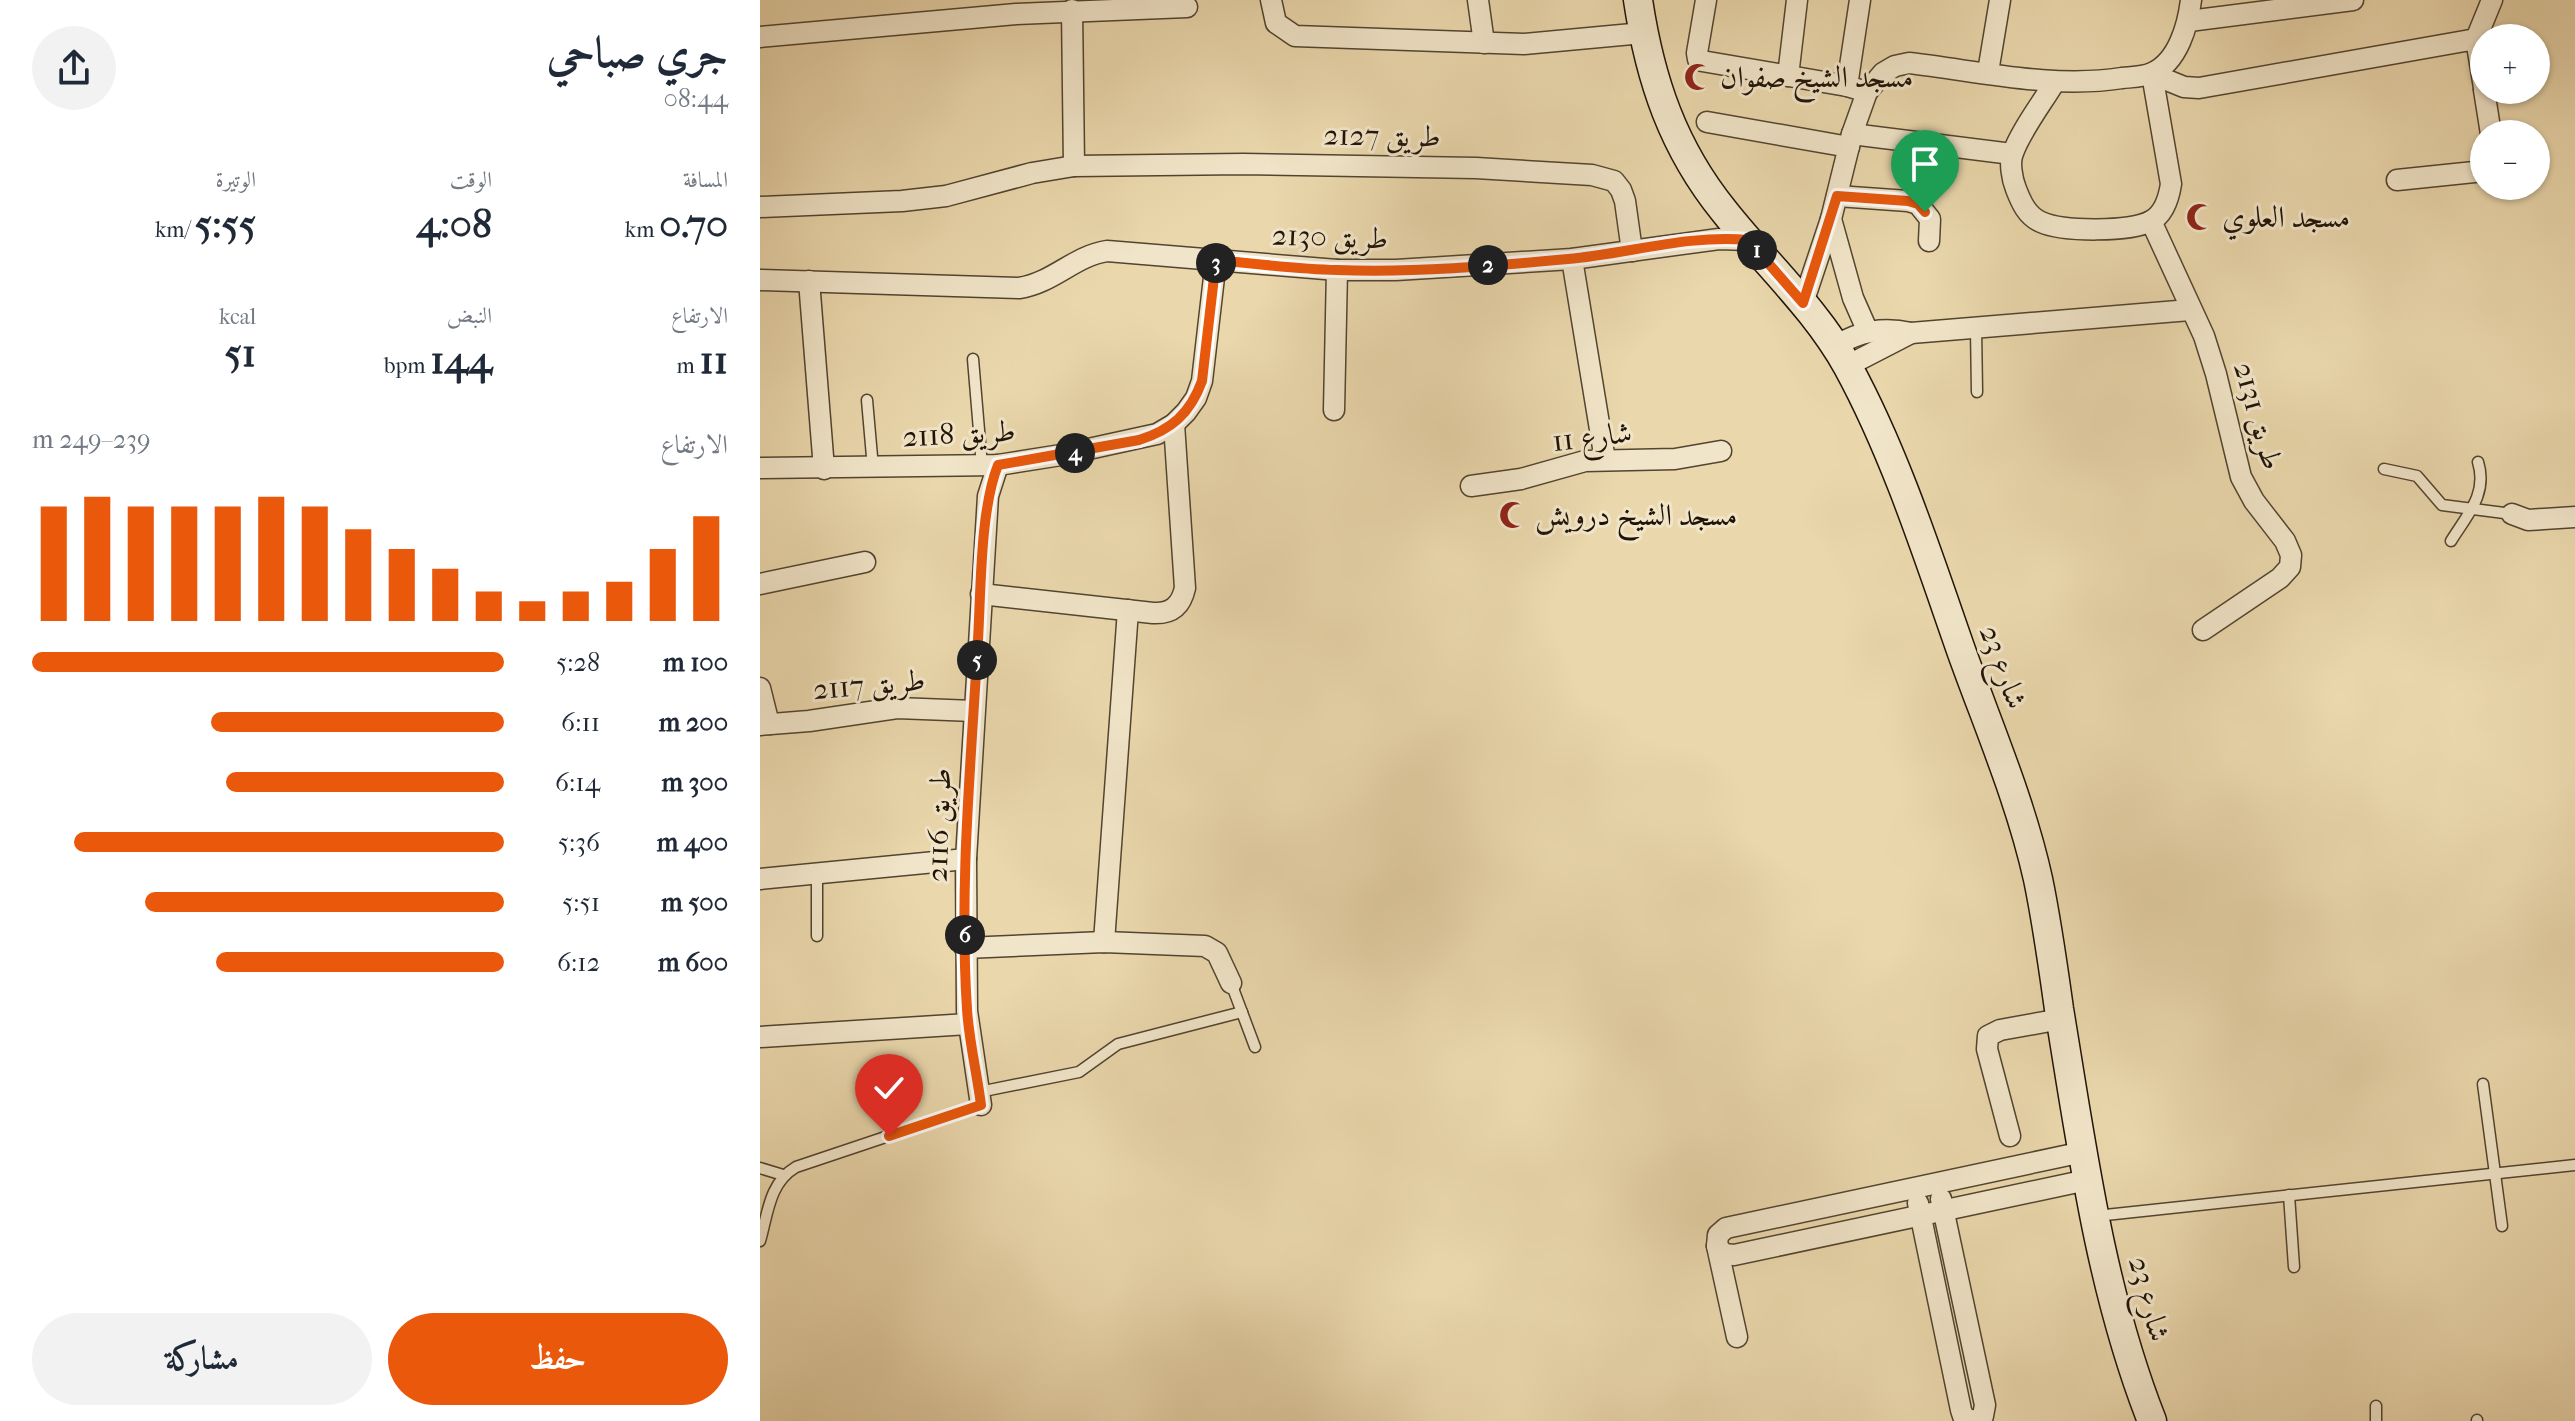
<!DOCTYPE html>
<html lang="ar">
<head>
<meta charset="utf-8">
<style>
	:root { --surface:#fff; --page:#f2f2f3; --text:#1f2937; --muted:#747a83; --accent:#ea580c }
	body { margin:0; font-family:"IM FELL French Canon",Amiri,serif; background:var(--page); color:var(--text); direction:rtl; height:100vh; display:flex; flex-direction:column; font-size:30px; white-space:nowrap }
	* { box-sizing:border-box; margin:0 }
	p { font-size:26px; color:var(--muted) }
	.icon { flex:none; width:44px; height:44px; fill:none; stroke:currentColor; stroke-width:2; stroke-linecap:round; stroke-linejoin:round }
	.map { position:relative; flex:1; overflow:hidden; direction:ltr }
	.details { display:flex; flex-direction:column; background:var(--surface); width:760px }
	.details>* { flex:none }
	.controls { position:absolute; left:1710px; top:24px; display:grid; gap:16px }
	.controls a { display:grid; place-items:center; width:80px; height:80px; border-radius:50%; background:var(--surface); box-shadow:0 2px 6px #0004; font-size:40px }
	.pin { position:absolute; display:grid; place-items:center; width:68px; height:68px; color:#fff; margin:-82px -34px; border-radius:50% 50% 50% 0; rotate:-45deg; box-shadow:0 0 8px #0007 }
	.pin .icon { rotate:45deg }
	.km { position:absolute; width:40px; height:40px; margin:-20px; border-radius:50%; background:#222; color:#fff; font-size:22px; line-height:40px; text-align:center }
	.round { display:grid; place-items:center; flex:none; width:84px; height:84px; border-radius:42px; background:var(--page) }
	.head { display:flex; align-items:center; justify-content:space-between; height:136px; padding:0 32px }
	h1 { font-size:44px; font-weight:800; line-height:60px }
	.metrics { display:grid; grid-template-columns:repeat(3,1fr); gap:12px; height:136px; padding:8px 32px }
	.metrics div { display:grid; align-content:center }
	.metrics b { font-size:40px; font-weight:800 }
	.metrics small { font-size:22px; font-weight:400 }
	.metrics p { font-size:22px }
	.chart { height:224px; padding:16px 32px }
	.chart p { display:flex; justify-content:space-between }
	.chart svg { width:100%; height:144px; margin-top:8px; stroke:var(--accent); stroke-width:6 }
	.primary-button { display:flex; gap:16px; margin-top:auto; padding:16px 32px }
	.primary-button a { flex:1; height:92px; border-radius:48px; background:var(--accent); color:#fff; font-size:32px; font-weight:800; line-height:92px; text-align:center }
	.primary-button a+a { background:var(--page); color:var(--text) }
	ul { padding:0 32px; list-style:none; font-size:26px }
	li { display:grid; grid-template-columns:128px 96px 1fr; align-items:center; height:60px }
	li i { height:20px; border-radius:10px; background:var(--accent) }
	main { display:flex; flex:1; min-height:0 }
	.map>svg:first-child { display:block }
</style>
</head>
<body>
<main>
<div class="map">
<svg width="1815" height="1421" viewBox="0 0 1815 1421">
	<rect width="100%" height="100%" fill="#ead7ac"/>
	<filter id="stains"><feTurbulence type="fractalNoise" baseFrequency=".0025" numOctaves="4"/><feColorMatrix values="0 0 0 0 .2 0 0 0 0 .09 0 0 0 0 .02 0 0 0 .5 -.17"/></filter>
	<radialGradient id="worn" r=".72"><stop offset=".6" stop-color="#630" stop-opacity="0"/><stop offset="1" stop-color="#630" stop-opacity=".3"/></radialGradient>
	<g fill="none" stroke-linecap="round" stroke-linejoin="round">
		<g stroke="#524430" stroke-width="13">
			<g id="lane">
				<polyline points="1216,328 1217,392"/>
				<polyline points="213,359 222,466"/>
				<polyline points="107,400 113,468"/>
				<polyline points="1624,469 1657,476 1682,505 1752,514"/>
				<path d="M1691,541C1707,515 1728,494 1718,462"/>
				<polyline points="57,873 57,936"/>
				<polyline points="471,983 495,1047"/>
				<polyline points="1723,1084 1742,1226"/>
				<polyline points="219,1092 319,1072 358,1044 482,1012"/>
				<polyline points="0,1168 23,1175"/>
				<polyline points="1529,1195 1534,1267"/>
				<polyline points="1336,1216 1815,1165"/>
				<path d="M0,1241C8,1213 9,1183 36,1167L221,1105"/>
				<polyline points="1616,1406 1616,1421"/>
				<polyline points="1717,1420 1717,1421"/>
			</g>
		</g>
		<g stroke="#524430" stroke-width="23">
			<g id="street">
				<polyline points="511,0 516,23 535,36 764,44 883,33"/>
				<polyline points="718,0 724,43"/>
				<polyline points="946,0 937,53 938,59 942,61 1087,86 1107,92"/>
				<polyline points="312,10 314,166"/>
				<polyline points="1429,21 1593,0"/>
				<polyline points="0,37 256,14 427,7"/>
				<polyline points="1716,39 1732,0"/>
				<polyline points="1228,72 1240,0"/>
				<polyline points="1392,74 1424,87 1439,88 1716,39 1724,88"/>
				<polyline points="1028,76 1037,0"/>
				<path d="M1294,83C1282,103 1260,132 1253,153C1249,162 1252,179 1256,189C1261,202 1267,216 1281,222C1303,232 1370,232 1391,221C1404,214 1409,197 1411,184L1392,74"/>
				<polyline points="1087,86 1100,0"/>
				<polyline points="1724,90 1731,134"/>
				<polyline points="947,122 1089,147"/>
				<polyline points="1092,134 1252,154"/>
				<polyline points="1637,180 1724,171"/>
				<polyline points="1077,196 1148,201 1158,204 1170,219 1169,241"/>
				<polyline points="0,207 142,201 186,196 272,173 314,166 483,164 716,168 832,175 854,181 861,190 865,201 872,251"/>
				<polyline points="1391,221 1444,336 1456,374 1481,477 1494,501 1525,541 1531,555 1530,567 1520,578 1443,630"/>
				<polyline points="812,259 845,460"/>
				<path d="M0,280L259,288C293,283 314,256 347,251L577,270H636L812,259L959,239L988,240"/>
				<polyline points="49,281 64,469"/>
				<polyline points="1043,303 1071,219"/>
				<path d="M1108,332L1093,298L1071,219L1092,134L1107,92L1123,73L1135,66L1149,63C1219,71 1292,89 1362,78C1371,77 1384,77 1392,73C1418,62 1428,25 1431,0"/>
				<path d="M1075,346C1100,331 1123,327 1151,333L1430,310"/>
				<polyline points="1087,366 1151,333"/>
				<polyline points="574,410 577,270"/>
				<polyline points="0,468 238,465 301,455 397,434 414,424 426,412 436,398 442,381 456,260"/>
				<polyline points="711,486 761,479 825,461 915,459 961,451"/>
				<polyline points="1752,514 1768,520 1815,517"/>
				<polyline points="0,584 105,562"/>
				<path d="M221,594L393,613C411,614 421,606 425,588L414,424"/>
				<polyline points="0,688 9,724"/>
				<polyline points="0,725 49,721 137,708 214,711"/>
				<polyline points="0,879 206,859"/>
				<polyline points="344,942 368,610"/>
				<polyline points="205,948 344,942 445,946 457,953 471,983"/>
				<polyline points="0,1037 208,1024"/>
				<polyline points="221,1105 207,1011 206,859 228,496 238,465"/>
				<polyline points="1250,1136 1227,1049 1228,1036 1240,1030 1301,1019"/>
				<polyline points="1323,1152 966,1228 958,1235 957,1246 964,1254 974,1255 1327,1180"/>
				<polyline points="1181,1199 1225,1405 1223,1416 1215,1421"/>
				<polyline points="1158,1203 1201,1410 1203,1416 1211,1421"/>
				<polyline points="957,1246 977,1337"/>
			</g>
		</g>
		<g stroke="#201306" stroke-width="31">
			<path id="secondary" d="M878,0C890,80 913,148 964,211C1005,263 1056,309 1088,367C1136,455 1169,559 1202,653C1229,728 1261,802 1278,879C1287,922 1293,966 1299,1009C1322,1148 1340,1289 1392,1421"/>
		</g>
		<use href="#lane" stroke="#f1e5c9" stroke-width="10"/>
		<use href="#street" stroke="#f1e5c9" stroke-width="20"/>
		<use href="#secondary" stroke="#f1e5c9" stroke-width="28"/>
	</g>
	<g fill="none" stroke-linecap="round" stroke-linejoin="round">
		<g stroke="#fff" stroke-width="16">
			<path id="route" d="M129,1136L221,1105C217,1073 209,1042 207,1009C199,887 211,762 218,640C221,590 220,510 238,465L379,440C411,430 430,414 442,381L456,260C496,264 537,269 577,270C654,273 732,266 808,259C866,254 930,234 988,240L1043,303L1077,196L1148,201L1158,204L1165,212"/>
		</g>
		<use href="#route" stroke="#ea580c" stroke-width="10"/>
	</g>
	<defs>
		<g id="mosque-bare" transform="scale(2.16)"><path d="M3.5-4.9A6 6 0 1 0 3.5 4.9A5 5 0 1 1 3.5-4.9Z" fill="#8f2418" stroke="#f1e5c9" stroke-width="2.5" paint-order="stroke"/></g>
	</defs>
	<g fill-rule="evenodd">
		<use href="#mosque-bare" x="938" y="77"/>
		<use href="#mosque-bare" x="1440" y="217"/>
		<use href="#mosque-bare" x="753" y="515"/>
	</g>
	<g text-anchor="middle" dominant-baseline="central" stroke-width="6" stroke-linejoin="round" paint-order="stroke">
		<g font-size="30" fill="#201306" stroke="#f1e5c9" text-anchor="start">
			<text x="960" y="77">مسجد الشيخ صفوان</text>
			<text x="1462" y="217">مسجد العلوي</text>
			<text x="775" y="515">مسجد الشيخ درويش</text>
		</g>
		<g font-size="30" fill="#201306" stroke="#f1e5c9">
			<text transform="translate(622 136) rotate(1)">طريق 2127</text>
			<text transform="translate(570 237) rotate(2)">طريق 2130</text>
			<text transform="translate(1498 416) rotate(74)">طريق 2131</text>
			<text transform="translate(199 434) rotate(-3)">طريق 2118</text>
			<text transform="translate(832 437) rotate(-7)">شارع 11</text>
			<text transform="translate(1243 667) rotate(70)">شارع 23</text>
			<text transform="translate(109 685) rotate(-5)">طريق 2117</text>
			<text transform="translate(179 825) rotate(-88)">طريق 2116</text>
			<text transform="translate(1389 1299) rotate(75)">شارع 23</text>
		</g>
	</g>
	<rect width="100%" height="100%" filter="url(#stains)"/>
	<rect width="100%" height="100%" fill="url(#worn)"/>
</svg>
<div class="controls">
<a>+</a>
<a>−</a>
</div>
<div class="pin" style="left:1165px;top:212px;background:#1e9e55"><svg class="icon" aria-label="arrive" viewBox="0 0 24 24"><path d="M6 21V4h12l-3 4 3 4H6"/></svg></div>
<div class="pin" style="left:129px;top:1136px;background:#d93025"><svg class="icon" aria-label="check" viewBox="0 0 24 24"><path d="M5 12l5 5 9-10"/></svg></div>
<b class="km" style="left:997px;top:250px">1</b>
<b class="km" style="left:728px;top:265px">2</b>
<b class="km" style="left:456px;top:263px">3</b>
<b class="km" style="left:315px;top:453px">4</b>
<b class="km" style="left:217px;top:660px">5</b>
<b class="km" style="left:205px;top:935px">6</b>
</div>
<section class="details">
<div class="head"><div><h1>جري صباحي</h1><p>08:44</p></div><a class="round"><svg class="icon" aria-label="share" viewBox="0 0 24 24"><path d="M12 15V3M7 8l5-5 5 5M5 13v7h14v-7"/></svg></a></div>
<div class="metrics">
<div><p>المسافة</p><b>0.70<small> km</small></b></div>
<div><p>الوقت</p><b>4:08</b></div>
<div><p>الوتيرة</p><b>5:55<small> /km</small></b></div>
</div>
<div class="metrics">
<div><p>الارتفاع</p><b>11<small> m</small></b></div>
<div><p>النبض</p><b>144<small> bpm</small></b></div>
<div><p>kcal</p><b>51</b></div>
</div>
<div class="chart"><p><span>الارتفاع</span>239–249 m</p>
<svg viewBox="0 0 160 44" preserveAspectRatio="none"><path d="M5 44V9M15 44V6M25 44V9M35 44V9M45 44V9M55 44V6M65 44V9M75 44V16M85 44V22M95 44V28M105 44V35M115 44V38M125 44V35M135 44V32M145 44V22M155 44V12"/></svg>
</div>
<ul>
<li><b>100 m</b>5:28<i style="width:100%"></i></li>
<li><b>200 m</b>6:11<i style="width:62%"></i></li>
<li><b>300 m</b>6:14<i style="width:59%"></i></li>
<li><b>400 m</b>5:36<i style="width:91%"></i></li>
<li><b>500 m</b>5:51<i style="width:76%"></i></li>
<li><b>600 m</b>6:12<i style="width:61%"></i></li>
</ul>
<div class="primary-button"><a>حفظ</a><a>مشاركة</a></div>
</section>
</main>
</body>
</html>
